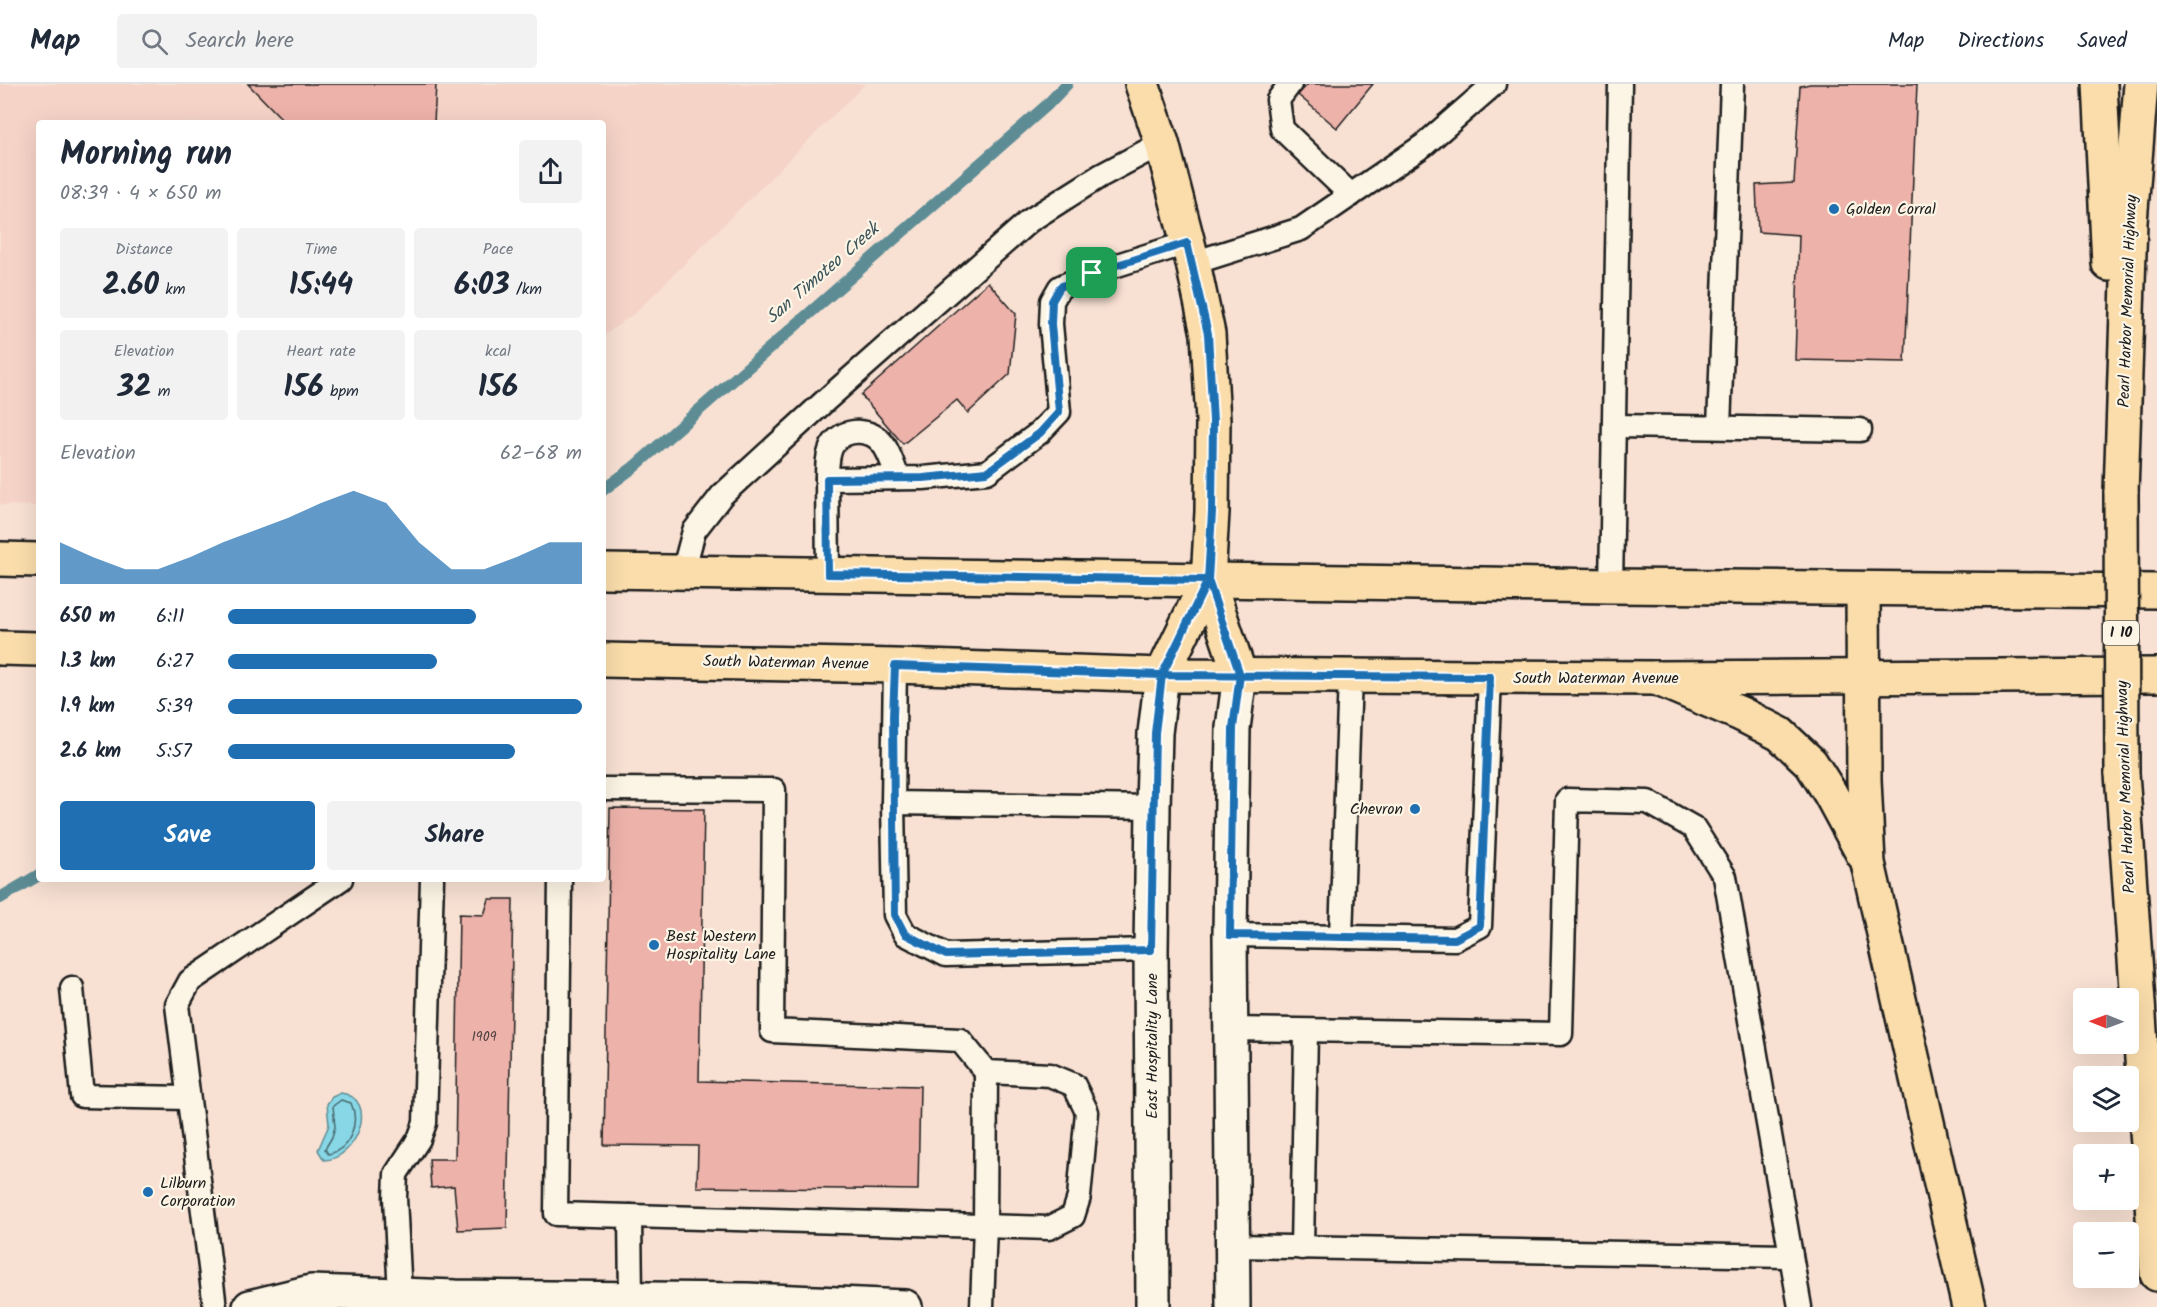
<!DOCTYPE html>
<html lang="en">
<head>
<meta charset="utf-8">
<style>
	:root { --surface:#fff; --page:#f2f2f3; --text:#1f2937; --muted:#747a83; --line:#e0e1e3; --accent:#1f6fb2 }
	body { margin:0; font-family:Kalam,sans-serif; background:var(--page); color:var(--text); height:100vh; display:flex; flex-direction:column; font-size:22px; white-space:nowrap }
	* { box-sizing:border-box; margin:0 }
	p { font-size:20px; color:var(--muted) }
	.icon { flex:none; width:33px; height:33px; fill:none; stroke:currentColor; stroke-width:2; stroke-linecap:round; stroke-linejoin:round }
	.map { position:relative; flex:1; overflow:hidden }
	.panel { position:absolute; left:36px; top:36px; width:570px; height:762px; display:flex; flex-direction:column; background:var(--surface); border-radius:6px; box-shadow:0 6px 24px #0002 }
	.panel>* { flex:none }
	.needle { width:39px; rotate:271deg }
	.controls { position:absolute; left:2073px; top:904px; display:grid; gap:12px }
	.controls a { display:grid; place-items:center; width:66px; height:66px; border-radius:6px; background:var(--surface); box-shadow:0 6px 24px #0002; font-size:30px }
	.pin { position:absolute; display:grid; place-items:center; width:51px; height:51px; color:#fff; margin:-26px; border-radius:12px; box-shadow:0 3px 9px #0006 }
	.round { display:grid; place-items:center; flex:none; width:63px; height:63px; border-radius:6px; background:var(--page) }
	.overview { display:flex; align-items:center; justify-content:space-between; height:102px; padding:0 24px }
	h1 { font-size:33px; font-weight:700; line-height:45px }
	.stats { display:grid; grid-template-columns:repeat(3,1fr); gap:9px; height:102px; padding:6px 24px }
	.stats div { display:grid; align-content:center; border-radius:6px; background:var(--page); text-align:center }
	.stats b { font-size:30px; font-weight:700 }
	.stats small { font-size:16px; font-weight:400 }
	.stats p { font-size:16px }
	.chart { height:168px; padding:12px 24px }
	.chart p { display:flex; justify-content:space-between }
	.chart svg { width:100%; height:108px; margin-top:6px; fill:var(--accent); opacity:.7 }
	.primary-button { display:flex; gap:12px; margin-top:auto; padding:12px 24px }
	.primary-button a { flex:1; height:69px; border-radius:6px; background:var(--accent); color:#fff; font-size:24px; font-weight:700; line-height:69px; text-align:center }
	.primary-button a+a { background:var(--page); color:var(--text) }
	ul { padding:0 24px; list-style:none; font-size:20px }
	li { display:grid; grid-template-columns:96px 72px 1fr; align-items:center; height:45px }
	li i { height:15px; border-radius:8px; background:var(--accent) }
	header { display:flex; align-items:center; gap:36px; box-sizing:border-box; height:84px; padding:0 30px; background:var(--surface); border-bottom:2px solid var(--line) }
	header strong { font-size:28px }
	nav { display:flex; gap:33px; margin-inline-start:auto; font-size:21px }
	.search { width:420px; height:54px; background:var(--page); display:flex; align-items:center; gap:15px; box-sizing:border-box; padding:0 21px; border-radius:6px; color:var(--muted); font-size:22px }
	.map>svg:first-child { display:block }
</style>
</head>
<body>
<header>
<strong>Map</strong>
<div class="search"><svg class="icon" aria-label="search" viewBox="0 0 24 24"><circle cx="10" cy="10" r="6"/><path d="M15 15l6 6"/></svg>Search here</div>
<nav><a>Map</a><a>Directions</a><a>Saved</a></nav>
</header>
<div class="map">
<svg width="2157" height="1223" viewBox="0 0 2157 1223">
	<rect width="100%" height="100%" fill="#f8e1d3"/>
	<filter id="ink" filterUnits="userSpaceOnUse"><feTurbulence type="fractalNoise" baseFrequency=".0167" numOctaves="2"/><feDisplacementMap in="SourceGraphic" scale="12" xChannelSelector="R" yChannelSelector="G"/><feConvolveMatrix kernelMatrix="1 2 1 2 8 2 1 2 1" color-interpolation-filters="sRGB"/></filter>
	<g filter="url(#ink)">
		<polygon fill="#f5d3c7" points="0,0 865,0 635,229 603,252 603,39 39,39 39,422 0,421"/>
		<path fill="#88d7e6" stroke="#5d8c95" stroke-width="1.5" d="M341,1009C380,1014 357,1076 324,1076L318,1066L329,1041L327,1020L332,1013Z"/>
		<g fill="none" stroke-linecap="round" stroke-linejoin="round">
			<path stroke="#47676d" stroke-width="1.5" d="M341,1016L351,1019C360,1039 350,1066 328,1070L325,1065L332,1053L335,1043L333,1022Z"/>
			<g stroke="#5d8c95" stroke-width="12">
				<polyline points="603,406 634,383 1046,22 1067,0"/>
				<polyline points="0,814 39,791"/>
			</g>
		</g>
		<g fill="#edb2aa" stroke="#1c1c1c" stroke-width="1.5">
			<polygon points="248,0 436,0 434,39 280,39 280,33"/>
			<polygon points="1308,0 1373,0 1337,44 1298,11"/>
			<polygon points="1810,0 1917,0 1905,278 1795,276 1799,151 1758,148 1756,101 1794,99 1800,2"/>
			<polygon points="988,198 1016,230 1010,290 968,329 957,316 903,360 861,311"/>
			<polygon points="610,724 704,725 699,997 920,1002 918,1106 697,1103 698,1062 604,1061"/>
			<polygon points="489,815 513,815 507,1144 458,1146 454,1102 431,1104 429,1075 455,1075 459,830 484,831"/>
		</g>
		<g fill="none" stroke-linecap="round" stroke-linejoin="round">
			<g stroke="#1c1c1c" stroke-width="27">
				<g id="lane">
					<polyline points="1290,0 1278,16 1282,45 1351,111"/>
					<polyline points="1193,179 1301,145 1424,61 1494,0"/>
					<polyline points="1615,342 1860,346"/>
					<polyline points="1719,343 1732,0"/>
					<path d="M827,395C827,383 827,368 834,359C847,343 872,345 883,360C890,369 894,384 898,394"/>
					<polyline points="683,488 694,447 722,411 826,316 1029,137 1100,92 1162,59"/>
					<polyline points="828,490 827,395 923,394 987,388 1039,349 1059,328 1051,240 1052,217 1060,203 1092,189 1187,159"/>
					<polyline points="1611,502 1620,0"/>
					<polyline points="895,582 893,719 1153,723"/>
					<polyline points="603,705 774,706 772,947 960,956 986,988 1050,991 1074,1001 1087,1028 1079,1113 1073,1132 1049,1144 630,1132"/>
					<polyline points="893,719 895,831 905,850 946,871 1151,866"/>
					<polyline points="560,795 556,1130 630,1132 631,1215"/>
					<polyline points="1230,851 1455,855 1480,842 1490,593"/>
					<polyline points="1341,853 1350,592"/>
					<polyline points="72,904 82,1012 188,1014"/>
					<polyline points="1230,945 1561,950 1567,716 1648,718 1694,744 1725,793 1800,1223"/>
					<polyline points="1233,1162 1791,1172"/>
					<polyline points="1302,1164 1306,947"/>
					<polyline points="400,1211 395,1114 396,1090 419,1055 425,1039 432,795"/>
					<polyline points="215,1223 177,921 190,897 341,795"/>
					<polyline points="982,1223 985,1142 986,988"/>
				</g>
			</g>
			<g stroke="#1c1c1c" stroke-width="38">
				<polyline id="street" points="250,1223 311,1208 456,1213 747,1216 905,1223"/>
			</g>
			<g stroke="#1c1c1c" stroke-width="38">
				<g id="secondary">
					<polyline points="1153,1223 1151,866 1153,723 1155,649 1162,591"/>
					<polyline points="1233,1223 1230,851 1233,644 1240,591"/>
				</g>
			</g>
			<g stroke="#1c1c1c" stroke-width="38">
				<g id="primary">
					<polyline points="1142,0 1162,59 1193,179 1208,250 1213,337 1212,428 1208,496 1240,591"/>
					<polyline points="0,475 39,476"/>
					<polyline points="603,487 1611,502 2157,507"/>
					<polyline points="0,564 39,565"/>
					<polyline points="603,576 895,582 1162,591 1656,594 2157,591"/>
					<polyline points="1162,591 1208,496"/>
				</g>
			</g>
			<g stroke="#1c1c1c" stroke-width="38">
				<g id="highway">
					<polyline points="2100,0 2109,180"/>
					<polyline points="2121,409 2130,138 2141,0"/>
					<polyline points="1863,505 1864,696 1868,779 1969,1223"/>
					<polyline points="1656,594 1741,630 1780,650 1811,679 1830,709 1863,770"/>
					<polyline points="2122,689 2157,1190"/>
				</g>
			</g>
			<use href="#lane" stroke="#fcf5e5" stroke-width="22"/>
			<use href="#street" stroke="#fcf5e5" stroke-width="33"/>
			<use href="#secondary" stroke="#fcf5e5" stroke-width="33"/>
			<use href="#primary" stroke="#faddab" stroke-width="33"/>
			<use href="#highway" stroke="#faddab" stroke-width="33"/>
			<g stroke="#1c1c1c" stroke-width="38" stroke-linecap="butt">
				<polyline id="highway-bridge" points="2121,409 2122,689"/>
			</g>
			<use href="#highway-bridge" stroke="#faddab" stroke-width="33"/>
		</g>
	</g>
	<g fill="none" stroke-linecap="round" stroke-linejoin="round" filter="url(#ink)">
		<g stroke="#fff" stroke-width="12">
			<polyline id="route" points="1092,189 1060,203 1052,217 1051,240 1059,328 1040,349 987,388 923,394 827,395 828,490 1208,496 1162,591 1155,649 1151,866 946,871 905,850 895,831 893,632 895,582 1162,591 1490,593 1480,842 1455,855 1230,851 1233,644 1240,591 1208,496 1212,428 1213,337 1208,250 1187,159 1092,189"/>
		</g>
		<use href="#route" stroke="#1f6fb2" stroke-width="8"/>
	</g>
	<g fill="#1f6fb2" stroke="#fcf5e5" stroke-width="2">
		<circle cx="1834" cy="125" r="6"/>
		<circle cx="1415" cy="725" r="6"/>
		<circle cx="654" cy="861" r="6"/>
		<circle cx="148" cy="1108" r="6"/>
	</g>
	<g text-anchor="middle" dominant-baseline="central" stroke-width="4.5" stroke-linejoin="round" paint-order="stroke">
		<g font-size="14" fill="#504240">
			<text x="484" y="953">1909</text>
		</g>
		<rect fill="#fcf5e5" stroke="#5f5d58" stroke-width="1.5" x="2103" y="537" width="36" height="24" rx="4.5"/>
		<g font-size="15" font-weight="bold" fill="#1c1c1c">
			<text x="2121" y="549">I 10</text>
		</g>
		<g font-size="16" fill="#1c1c1c" stroke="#fcf5e5" text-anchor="start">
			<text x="1846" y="125">Golden Corral</text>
			<text x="1403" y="725" text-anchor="end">Chevron</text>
			<text x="666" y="852">Best Western<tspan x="666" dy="18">Hospitality Lane</tspan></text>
			<text x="160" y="1099">Lilburn<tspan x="160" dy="18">Corporation</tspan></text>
		</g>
		<g font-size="16" fill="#1c1c1c" stroke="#fcf5e5">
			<text transform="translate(2128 217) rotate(-88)">Pearl Harbor Memorial Highway</text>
			<text transform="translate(786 579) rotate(1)">South Waterman Avenue</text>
			<text x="1596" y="594">South Waterman Avenue</text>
			<text transform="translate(2126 703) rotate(-92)">Pearl Harbor Memorial Highway</text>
			<text transform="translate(1152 962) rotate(-90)">East Hospitality Lane</text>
		</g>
		<g font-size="18" font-style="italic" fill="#3c5459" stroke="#fcf5e5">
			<text transform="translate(823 190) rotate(-41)">San Timoteo Creek</text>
		</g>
	</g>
</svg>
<div class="controls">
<a><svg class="needle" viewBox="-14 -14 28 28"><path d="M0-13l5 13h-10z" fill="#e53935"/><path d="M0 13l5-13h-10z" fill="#747a83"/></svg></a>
<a><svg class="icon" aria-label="layers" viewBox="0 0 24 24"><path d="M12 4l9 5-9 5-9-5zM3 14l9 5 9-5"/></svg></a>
<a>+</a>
<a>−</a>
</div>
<div class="pin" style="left:1092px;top:189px;background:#1e9e55"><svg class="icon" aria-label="arrive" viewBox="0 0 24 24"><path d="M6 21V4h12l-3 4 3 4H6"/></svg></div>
<section class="panel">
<div class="overview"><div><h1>Morning run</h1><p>08:39 · 4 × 650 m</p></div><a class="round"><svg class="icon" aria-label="share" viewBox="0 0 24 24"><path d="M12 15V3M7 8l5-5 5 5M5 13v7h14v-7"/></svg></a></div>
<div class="stats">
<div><p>Distance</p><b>2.60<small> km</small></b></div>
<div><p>Time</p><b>15:44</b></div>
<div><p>Pace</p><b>6:03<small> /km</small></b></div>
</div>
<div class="stats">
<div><p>Elevation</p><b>32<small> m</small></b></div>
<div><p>Heart rate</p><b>156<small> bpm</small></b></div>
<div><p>kcal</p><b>156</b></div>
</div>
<div class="chart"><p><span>Elevation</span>62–68 m</p>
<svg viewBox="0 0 160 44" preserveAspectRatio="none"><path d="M0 44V27L10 33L20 38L30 38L40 33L50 27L60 22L70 17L80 11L90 6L100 11L110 27L120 38L130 38L140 33L150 27L160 27V44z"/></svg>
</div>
<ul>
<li><b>650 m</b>6:11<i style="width:70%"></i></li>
<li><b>1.3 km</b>6:27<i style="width:59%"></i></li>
<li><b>1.9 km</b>5:39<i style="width:100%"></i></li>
<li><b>2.6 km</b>5:57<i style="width:81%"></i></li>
</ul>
<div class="primary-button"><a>Save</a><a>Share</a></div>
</section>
</div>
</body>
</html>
